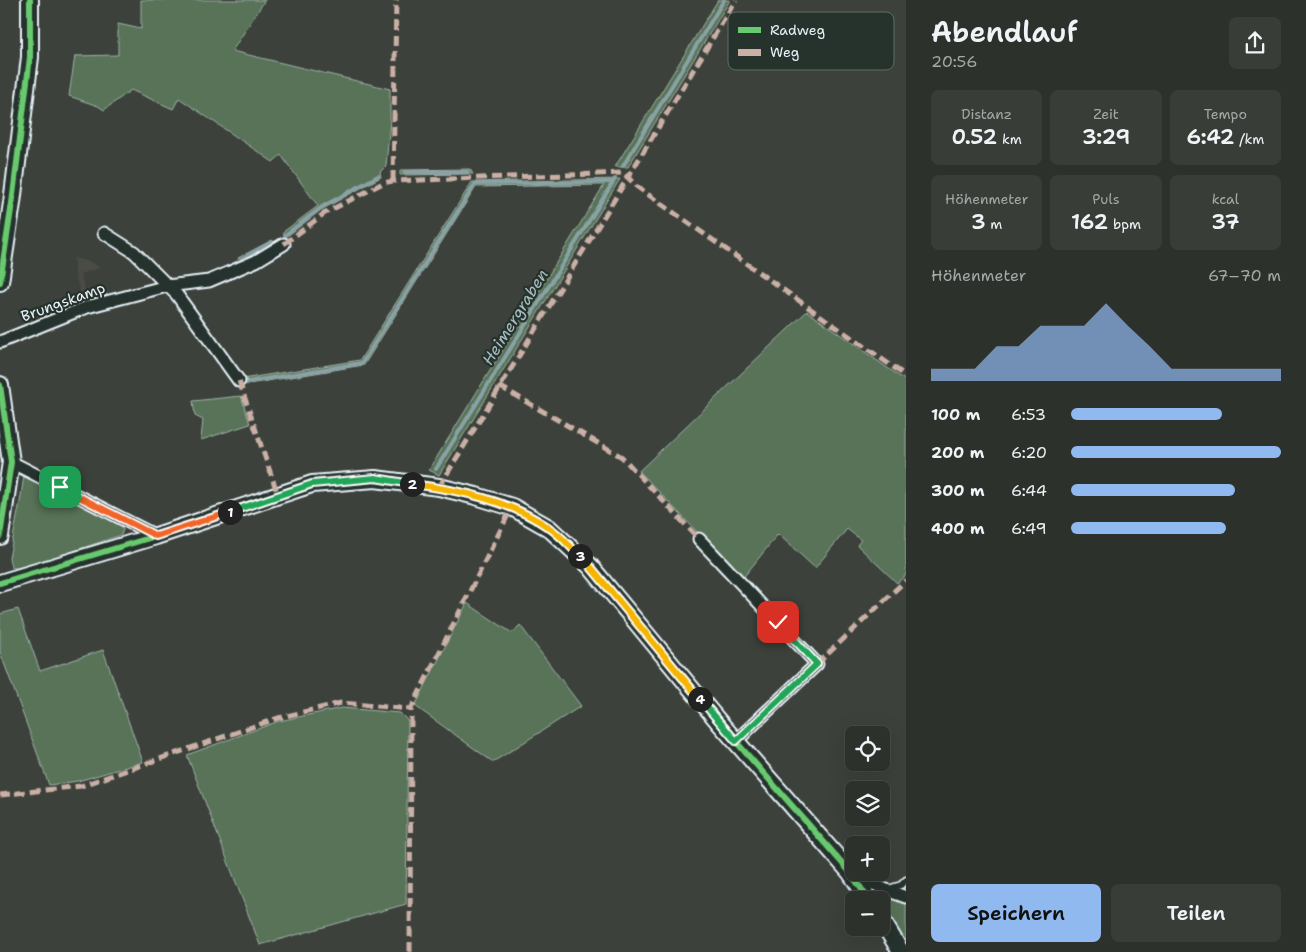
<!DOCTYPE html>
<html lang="de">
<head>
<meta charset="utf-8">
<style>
	:root { --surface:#2d312c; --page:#393d38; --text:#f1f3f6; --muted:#a7a9a9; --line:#484c48; --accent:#90b9f0 }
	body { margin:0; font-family:"Shantell Sans",sans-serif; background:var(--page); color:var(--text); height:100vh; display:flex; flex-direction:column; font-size:19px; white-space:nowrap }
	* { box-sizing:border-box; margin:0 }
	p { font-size:16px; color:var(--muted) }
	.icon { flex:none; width:28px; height:28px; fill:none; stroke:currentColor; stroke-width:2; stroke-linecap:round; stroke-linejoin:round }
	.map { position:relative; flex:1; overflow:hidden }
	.drawer { display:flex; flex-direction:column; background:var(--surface); width:400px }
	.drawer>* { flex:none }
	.tools { position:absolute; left:845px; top:726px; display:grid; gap:10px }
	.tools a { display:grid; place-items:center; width:45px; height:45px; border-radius:8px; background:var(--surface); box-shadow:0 5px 20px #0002,0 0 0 1px var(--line); font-size:25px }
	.pin { position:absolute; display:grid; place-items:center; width:42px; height:42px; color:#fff; margin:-21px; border-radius:10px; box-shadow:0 2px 8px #0006 }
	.km { position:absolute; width:25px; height:25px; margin:-12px; border-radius:50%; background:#222; color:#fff; font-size:14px; line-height:25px; text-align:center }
	.round { display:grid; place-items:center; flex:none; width:52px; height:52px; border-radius:8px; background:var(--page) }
	.head { display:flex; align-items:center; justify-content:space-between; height:85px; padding:0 25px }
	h1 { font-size:28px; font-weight:600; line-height:38px }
	.metrics { display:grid; grid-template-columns:repeat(3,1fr); gap:8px; height:85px; padding:5px 25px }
	.metrics div { display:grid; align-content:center; border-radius:8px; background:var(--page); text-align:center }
	.metrics b { font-size:21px; font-weight:600 }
	.metrics small { font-size:14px; font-weight:400 }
	.metrics p { font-size:14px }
	.chart { height:140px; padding:10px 25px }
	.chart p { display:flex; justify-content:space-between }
	.chart svg { width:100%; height:90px; margin-top:5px; fill:var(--accent); opacity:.7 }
	.cta { display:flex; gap:10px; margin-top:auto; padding:10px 25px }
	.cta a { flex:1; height:58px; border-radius:8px; background:var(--accent); color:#111; font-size:20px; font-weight:600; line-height:58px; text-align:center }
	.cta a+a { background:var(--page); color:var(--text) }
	ul { padding:0 25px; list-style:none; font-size:16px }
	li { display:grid; grid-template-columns:80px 60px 1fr; align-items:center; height:38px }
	li i { height:12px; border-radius:6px; background:var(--accent) }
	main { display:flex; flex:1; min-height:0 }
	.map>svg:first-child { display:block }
</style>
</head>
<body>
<main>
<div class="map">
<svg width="906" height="952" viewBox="0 0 906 952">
	<rect width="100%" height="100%" fill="#3c413b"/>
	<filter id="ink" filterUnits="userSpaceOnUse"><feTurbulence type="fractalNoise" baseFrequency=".02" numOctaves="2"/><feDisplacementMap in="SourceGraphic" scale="10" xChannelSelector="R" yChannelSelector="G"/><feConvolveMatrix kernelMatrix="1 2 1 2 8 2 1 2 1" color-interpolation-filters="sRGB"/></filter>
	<g filter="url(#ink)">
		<polygon fill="#4b4b45" points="74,258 91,262 100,268 80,274 88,297 82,298 75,275"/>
		<g fill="#597359" stroke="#a0b2a8">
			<polygon points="141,0 265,0 232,51 390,89 390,120 386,166 380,172 381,177 321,210 286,237 283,232 318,206 281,155 273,162 179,98 173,109 131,90 104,110 98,106 69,96 75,56 118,55 118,24 141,29"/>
			<polygon points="718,0 730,0 628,167 615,167"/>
			<polygon points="470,169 473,174 400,175 400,170"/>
			<polygon points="620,179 439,475 429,470 604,185 476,187 364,365 243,385 242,379 360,360 472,182"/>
			<polygon points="272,240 274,244 240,262 238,258"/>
			<polygon points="807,311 906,381 906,575 897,583 857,545 861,540 847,529 815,568 778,534 742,579 639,471"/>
			<polygon points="241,396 250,424 201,440 203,420 195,416 193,401"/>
			<polygon points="27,474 67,498 120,521 123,530 121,535 20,569 11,567 9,558 20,502 24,476"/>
			<polygon points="467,603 512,633 520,625 581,706 493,762 415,706"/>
			<polygon points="18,609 40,671 103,650 143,762 78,781 49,785 0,652 0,614"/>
			<polygon points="342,708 400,713 408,721 406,904 260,945 187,755 279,721"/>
			<polygon points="896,898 906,902 906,948 882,908 886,900"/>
		</g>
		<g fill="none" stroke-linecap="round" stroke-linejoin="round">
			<g stroke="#89a2a5" stroke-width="4">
				<polyline points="623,166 724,0"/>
				<polyline points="404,172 468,172"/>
				<polyline points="285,235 322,207 378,176"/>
				<polyline points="242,259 272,242"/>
				<polyline points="247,382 362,363 475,184 612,182"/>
				<polyline points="436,469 615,179"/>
			</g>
			<g stroke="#e8f1f8" stroke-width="9">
				<polyline id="lane" points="888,889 901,885 906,880"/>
			</g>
			<g stroke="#e8f1f8" stroke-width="15">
				<g id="street">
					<polyline points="104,233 134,252 177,295 239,381"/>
					<polyline points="0,342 87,307 167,286 209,281 256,261 284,244"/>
					<polyline points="11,462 156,536"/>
					<polyline points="699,539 817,664 736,741"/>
					<polyline points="852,873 886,890 906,897"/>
				</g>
			</g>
			<g stroke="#e8f1f8" stroke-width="20">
				<g id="secondary">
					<polyline points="0,282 12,203 30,57 30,0"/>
					<polyline points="0,385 11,462 0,536"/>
					<polyline points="0,583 156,536 312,484 375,479 439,487 476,496 512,507 549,528 590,566 718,721 850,872 869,900"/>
					<polyline points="881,919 901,952"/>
				</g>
			</g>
			<use href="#lane" stroke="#26332d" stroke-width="5.5"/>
			<use href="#street" stroke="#26332d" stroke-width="11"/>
			<use href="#secondary" stroke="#26332d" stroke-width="16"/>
			<g stroke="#cab0a6" stroke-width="5" stroke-dasharray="10 5" stroke-linecap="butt">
				<polyline points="393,181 396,0"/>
				<polyline points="284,244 325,213 383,183 393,181 624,173 636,186 906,376"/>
				<polyline points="239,381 278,495"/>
				<polyline points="499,386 622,457 699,539"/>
				<polyline points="439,487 736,0"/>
				<polyline points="817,664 906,580"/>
				<polyline points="0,795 81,786 278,718 341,703 411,709"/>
				<polyline points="410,952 411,709 512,507"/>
			</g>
			<g stroke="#26332d" stroke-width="9">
				<g id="cycleway">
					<polyline points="0,282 12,203 30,57 30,0"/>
					<polyline points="0,385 11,462 0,536"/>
					<polyline points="0,583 156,536 312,484 375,479 439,487 476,496 512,507 549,528 590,566 718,721 850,872 869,900"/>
				</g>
			</g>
			<use href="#cycleway" stroke="#67ca6e" stroke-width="6"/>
		</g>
	</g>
	<g fill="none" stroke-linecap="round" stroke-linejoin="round" filter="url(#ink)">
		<g stroke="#fff" stroke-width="10">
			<polyline id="split-1" points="60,487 156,536 230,512"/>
		</g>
		<g stroke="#fff" stroke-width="10">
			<polyline id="split-2" points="230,512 312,484 375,478 412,484"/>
		</g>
		<g stroke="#fff" stroke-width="10">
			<path id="split-3" d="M412,484C459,490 508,500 548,527C560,534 570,547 580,556"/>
		</g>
		<g stroke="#fff" stroke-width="10">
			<polyline id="split-4" points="580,556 590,566 700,699"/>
		</g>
		<g stroke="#fff" stroke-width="10">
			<polyline id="split-5" points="700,699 736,741 817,664 778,622"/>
		</g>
		<use href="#split-1" stroke="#f0652b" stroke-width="6"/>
		<use href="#split-2" stroke="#22a559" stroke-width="6"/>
		<use href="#split-3" stroke="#f5b400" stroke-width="6"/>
		<use href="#split-4" stroke="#f5b400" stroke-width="6"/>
		<use href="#split-5" stroke="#22a559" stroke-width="6"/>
	</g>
	<g text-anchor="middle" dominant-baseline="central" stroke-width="4.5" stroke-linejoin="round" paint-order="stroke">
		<g font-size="15" fill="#e8f1f8" stroke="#26332d">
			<text transform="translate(63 302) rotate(-20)">Brungskamp</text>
		</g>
		<g font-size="16" font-style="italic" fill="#a9bdc1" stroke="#26332d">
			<text transform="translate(515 317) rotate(-58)">Heimergraben</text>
		</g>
	</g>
	<rect x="728" y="12" width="166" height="58" rx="8" fill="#26332d" stroke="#606c6a" stroke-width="1"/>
	<rect x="738" y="27" width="23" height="6" fill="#67ca6e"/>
	<rect x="738" y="49" width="23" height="7" fill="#cab0a6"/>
	<g font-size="14" fill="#e8f1f8">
		<text x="770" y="35">Radweg</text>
		<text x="770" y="57">Weg</text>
	</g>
</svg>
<div class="tools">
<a><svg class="icon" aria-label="locate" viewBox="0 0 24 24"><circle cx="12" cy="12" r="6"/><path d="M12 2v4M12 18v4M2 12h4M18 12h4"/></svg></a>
<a><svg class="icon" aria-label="layers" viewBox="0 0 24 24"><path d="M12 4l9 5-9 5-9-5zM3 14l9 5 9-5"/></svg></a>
<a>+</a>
<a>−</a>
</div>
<div class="pin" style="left:60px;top:487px;background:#1e9e55"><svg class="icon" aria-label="arrive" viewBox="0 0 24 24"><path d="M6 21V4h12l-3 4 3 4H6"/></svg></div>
<div class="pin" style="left:778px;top:622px;background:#d93025"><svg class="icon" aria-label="check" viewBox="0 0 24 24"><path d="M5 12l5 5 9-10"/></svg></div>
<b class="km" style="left:230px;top:512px">1</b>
<b class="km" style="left:412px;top:484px">2</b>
<b class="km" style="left:580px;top:556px">3</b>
<b class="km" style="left:700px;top:699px">4</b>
</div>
<section class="drawer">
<div class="head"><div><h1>Abendlauf</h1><p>20:56</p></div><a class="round"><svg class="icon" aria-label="share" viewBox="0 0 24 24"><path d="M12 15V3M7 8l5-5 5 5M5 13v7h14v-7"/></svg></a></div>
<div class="metrics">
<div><p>Distanz</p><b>0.52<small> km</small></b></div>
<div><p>Zeit</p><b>3:29</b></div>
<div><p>Tempo</p><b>6:42<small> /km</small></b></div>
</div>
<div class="metrics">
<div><p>Höhenmeter</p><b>3<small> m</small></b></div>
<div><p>Puls</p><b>162<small> bpm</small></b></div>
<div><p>kcal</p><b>37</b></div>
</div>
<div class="chart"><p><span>Höhenmeter</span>67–70 m</p>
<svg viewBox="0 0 160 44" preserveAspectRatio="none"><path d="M0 44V38L10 38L20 38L30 27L40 27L50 17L60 17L70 17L80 6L90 17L100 27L110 38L120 38L130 38L140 38L150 38L160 38V44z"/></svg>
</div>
<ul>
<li><b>100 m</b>6:53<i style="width:72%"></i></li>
<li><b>200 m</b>6:20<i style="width:100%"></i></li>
<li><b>300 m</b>6:44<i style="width:78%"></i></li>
<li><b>400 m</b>6:49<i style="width:74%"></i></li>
</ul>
<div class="cta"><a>Speichern</a><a>Teilen</a></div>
</section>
</main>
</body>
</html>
